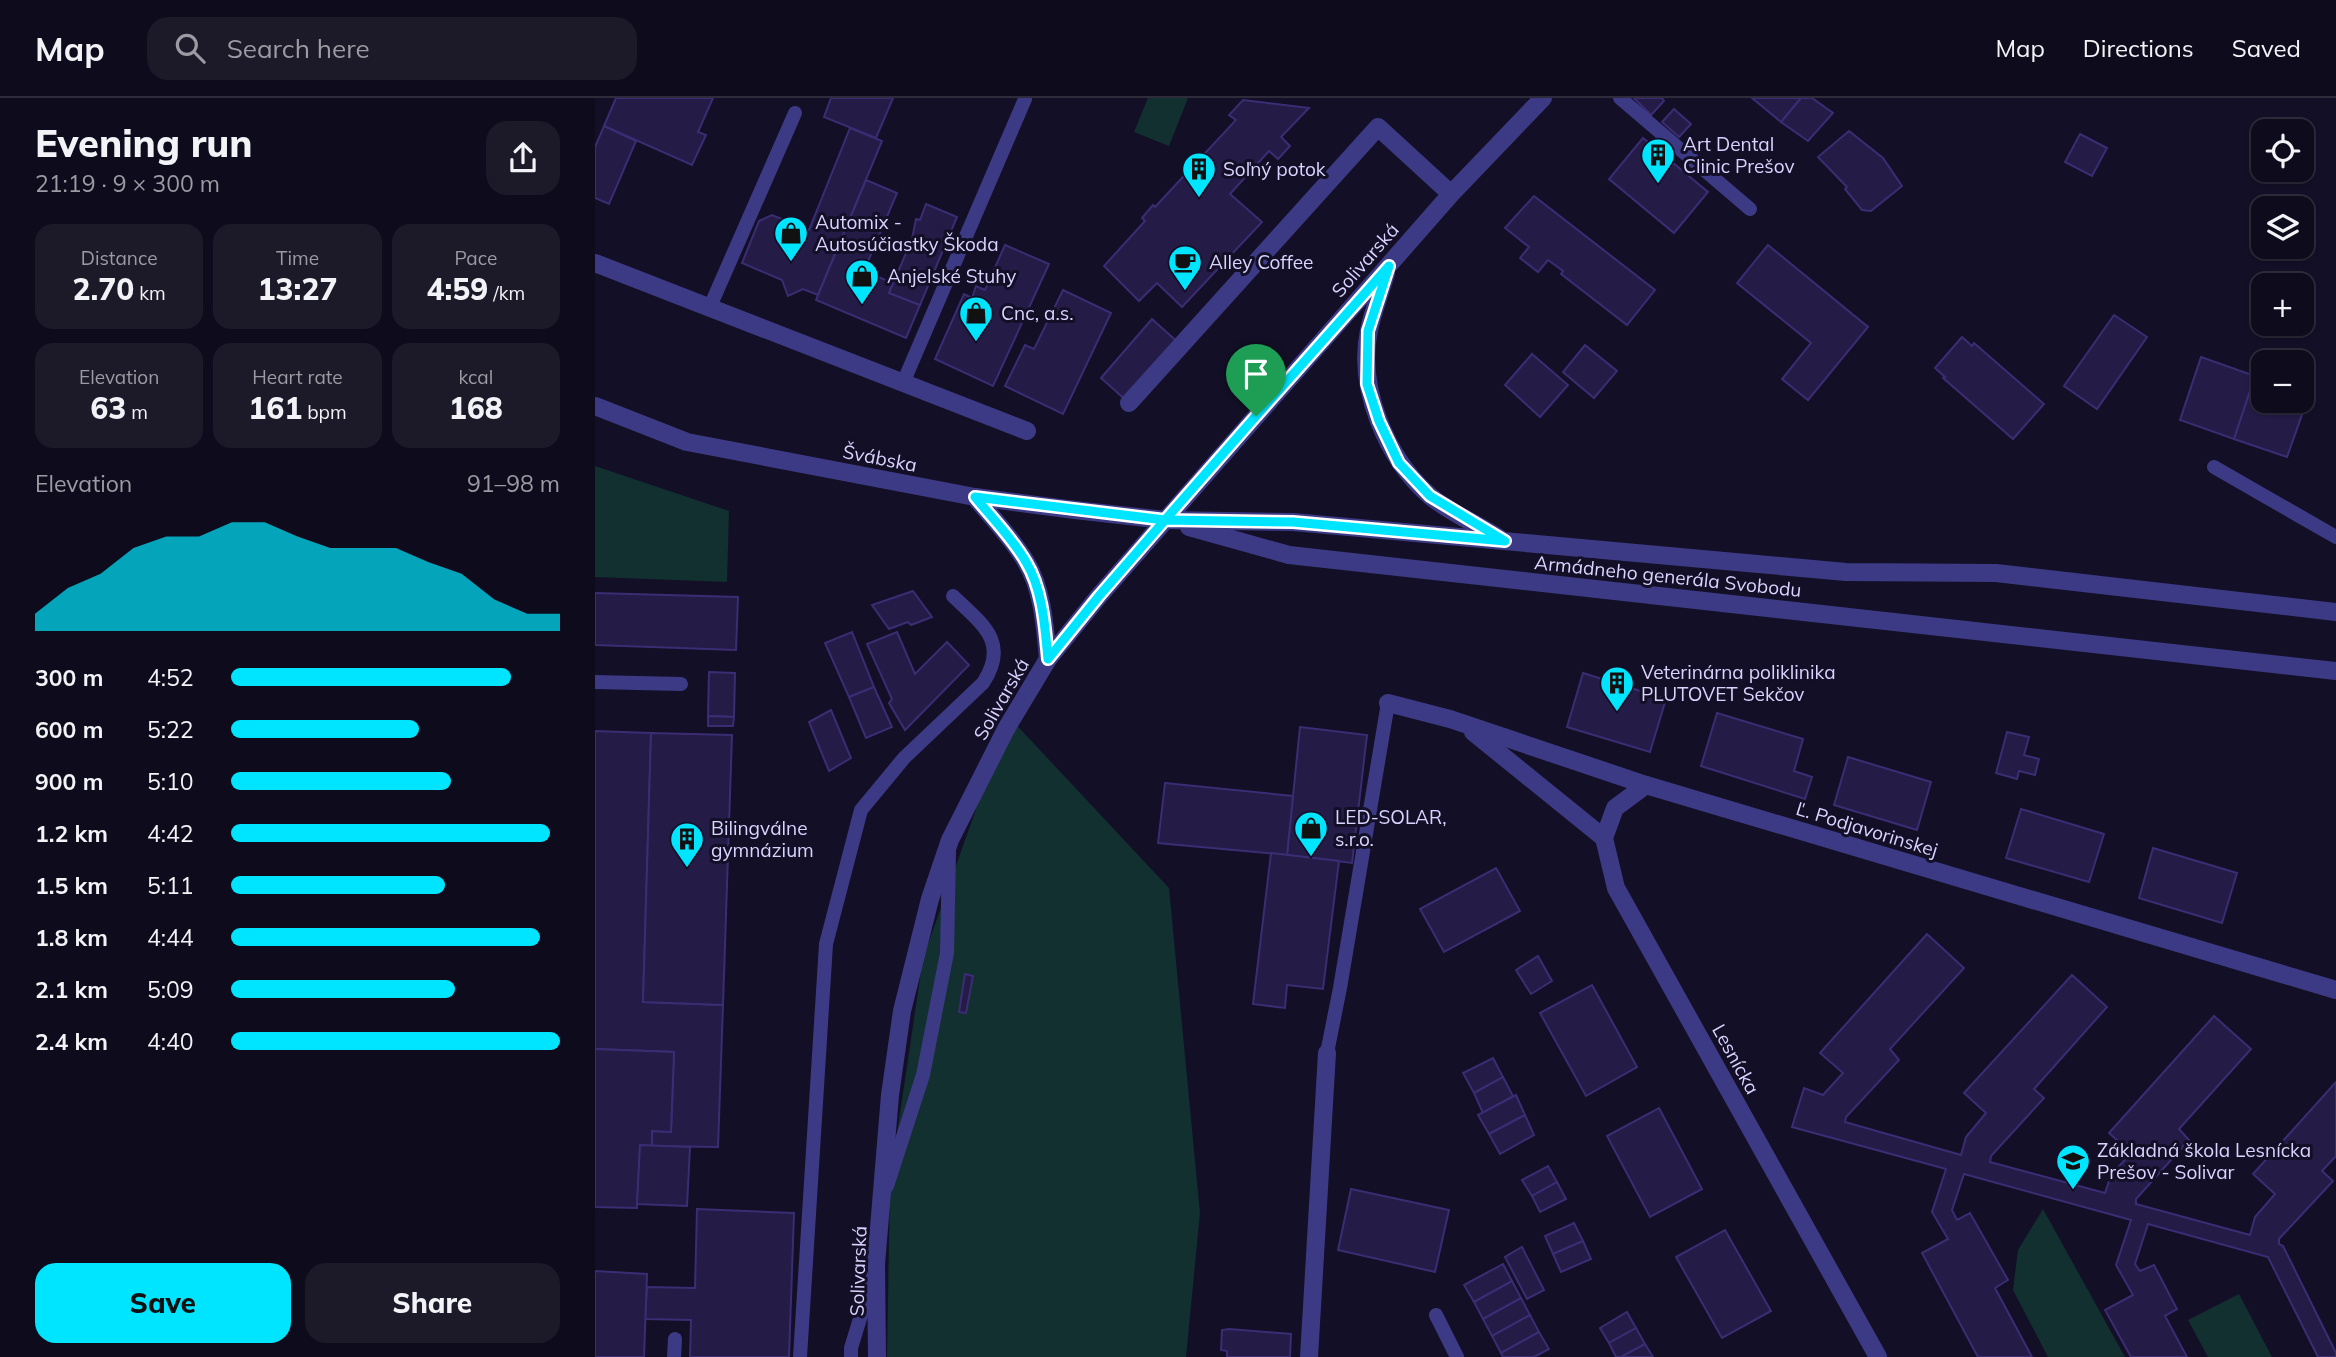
<!DOCTYPE html>
<html lang="en">
<head>
<meta charset="utf-8">
<style>
	:root { --surface:#0e0b1c; --page:#1c1929; --text:#f1f3f6; --muted:#9b9ba3; --line:#2e2b3b; --accent:#00e5ff }
	body { margin:0; font-family:Mulish,sans-serif; background:var(--page); color:var(--text); height:100vh; display:flex; flex-direction:column; font-size:26px; white-space:nowrap }
	* { box-sizing:border-box; margin:0 }
	p { font-size:23px; color:var(--muted) }
	.icon { flex:none; width:38px; height:38px; fill:none; stroke:currentColor; stroke-width:2; stroke-linecap:round; stroke-linejoin:round }
	.map { position:relative; flex:1; overflow:hidden }
	.sheet { display:flex; flex-direction:column; background:var(--surface); width:595px }
	.sheet>* { flex:none }
	.tools { position:absolute; left:1656px; top:21px; display:grid; gap:14px }
	.tools a { display:grid; place-items:center; width:63px; height:63px; border-radius:14px; background:var(--surface); box-shadow:0 2px 5px #0004,0 0 0 2px var(--line); font-size:35px }
	.pin { position:absolute; display:grid; place-items:center; width:60px; height:60px; color:#fff; margin:-72px -30px; border-radius:50% 50% 50% 0; rotate:-45deg; box-shadow:0 0 7px #0007 }
	.pin .icon { rotate:45deg }
	.round { display:grid; place-items:center; flex:none; width:74px; height:74px; border-radius:21px; background:var(--page) }
	.summary { display:flex; align-items:center; justify-content:space-between; height:119px; padding:0 35px }
	h1 { font-size:38px; font-weight:800; line-height:52px }
	.figures { display:grid; grid-template-columns:repeat(3,1fr); gap:10px; height:119px; padding:7px 35px }
	.figures div { display:grid; align-content:center; border-radius:18px; background:var(--page); text-align:center }
	.figures b { font-size:30px; font-weight:800 }
	.figures small { font-size:19px; font-weight:400 }
	.figures p { font-size:19px }
	.chart { height:196px; padding:14px 35px }
	.chart p { display:flex; justify-content:space-between }
	.chart svg { width:100%; height:126px; margin-top:7px; fill:var(--accent); opacity:.7 }
	.cta { display:flex; gap:14px; margin-top:auto; padding:14px 35px }
	.cta a { flex:1; height:80px; border-radius:21px; background:var(--accent); color:#111; font-size:28px; font-weight:800; line-height:80px; text-align:center }
	.cta a+a { background:var(--page); color:var(--text) }
	ul { padding:0 35px; list-style:none; font-size:23px }
	li { display:grid; grid-template-columns:112px 84px 1fr; align-items:center; height:52px }
	li i { height:18px; border-radius:9px; background:var(--accent) }
	header { display:flex; align-items:center; gap:42px; box-sizing:border-box; height:98px; padding:0 35px; background:var(--surface); border-bottom:2px solid var(--line) }
	header strong { font-size:33px }
	nav { display:flex; gap:38px; margin-inline-start:auto; font-size:24px }
	.search { width:490px; height:63px; background:var(--page); display:flex; align-items:center; gap:18px; box-sizing:border-box; padding:0 24px; border-radius:21px; color:var(--muted); font-size:26px }
	main { display:flex; flex:1; min-height:0 }
	.map>svg:first-child { display:block }
</style>
</head>
<body>
<header>
<strong>Map</strong>
<div class="search"><svg class="icon" aria-label="search" viewBox="0 0 24 24"><circle cx="10" cy="10" r="6"/><path d="M15 15l6 6"/></svg>Search here</div>
<nav><a>Map</a><a>Directions</a><a>Saved</a></nav>
</header>
<main>
<section class="sheet">
<div class="summary"><div><h1>Evening run</h1><p>21:19 · 9 × 300 m</p></div><a class="round"><svg class="icon" aria-label="share" viewBox="0 0 24 24"><path d="M12 15V3M7 8l5-5 5 5M5 13v7h14v-7"/></svg></a></div>
<div class="figures">
<div><p>Distance</p><b>2.70<small> km</small></b></div>
<div><p>Time</p><b>13:27</b></div>
<div><p>Pace</p><b>4:59<small> /km</small></b></div>
</div>
<div class="figures">
<div><p>Elevation</p><b>63<small> m</small></b></div>
<div><p>Heart rate</p><b>161<small> bpm</small></b></div>
<div><p>kcal</p><b>168</b></div>
</div>
<div class="chart"><p><span>Elevation</span>91–98 m</p>
<svg viewBox="0 0 160 44" preserveAspectRatio="none"><path d="M0 44V38L10 29L20 24L30 15L40 11L50 11L60 6L70 6L80 11L90 15L100 15L110 15L120 20L130 24L140 33L150 38L160 38V44z"/></svg>
</div>
<ul>
<li><b>300 m</b>4:52<i style="width:85%"></i></li>
<li><b>600 m</b>5:22<i style="width:57%"></i></li>
<li><b>900 m</b>5:10<i style="width:67%"></i></li>
<li><b>1.2 km</b>4:42<i style="width:97%"></i></li>
<li><b>1.5 km</b>5:11<i style="width:65%"></i></li>
<li><b>1.8 km</b>4:44<i style="width:94%"></i></li>
<li><b>2.1 km</b>5:09<i style="width:68%"></i></li>
<li><b>2.4 km</b>4:40<i style="width:100%"></i></li>
</ul>
<div class="cta"><a>Save</a><a>Share</a></div>
</section>
<div class="map">
<svg width="1741" height="1259" viewBox="0 0 1741 1259">
	<rect width="100%" height="100%" fill="#130f26"/>
	<g fill="#12302f">
		<polygon points="553,0 593,0 574,48 539,34"/>
		<polygon points="0,368 134,413 132,484 0,479"/>
		<polygon points="414,619 574,790 605,1115 591,1259 292,1259 295,1083 328,860"/>
		<polygon points="1448,1111 1530,1259 1453,1259 1418,1192 1423,1152"/>
		<polygon points="1644,1196 1677,1259 1613,1259 1593,1222"/>
	</g>
	<g fill="#241b47" stroke="#3b2d73" stroke-width="2">
		<polygon points="21,0 118,0 103,34 111,37 97,67 9,28"/>
		<polygon points="236,0 298,0 281,40 229,19"/>
		<polygon points="1039,0 1067,0 1069,3 1056,17"/>
		<polygon points="1157,0 1206,0 1186,24"/>
		<polygon points="1206,0 1217,0 1238,15 1213,43 1186,24"/>
		<polygon points="648,2 714,10 686,39 695,48 683,61 674,53 635,96 667,124 587,209 562,185 544,203 509,168 550,123 547,120 558,107 560,109 641,22 634,17"/>
		<polygon points="1079,11 1096,26 1084,39 1067,24"/>
		<polygon points="9,28 41,43 14,106 0,100 0,49"/>
		<polygon points="255,30 287,43 223,197 208,191 193,198 187,182 147,165 164,123 177,117 214,132"/>
		<polygon points="1254,33 1288,60 1307,88 1276,113 1267,112 1250,91 1252,89 1223,59"/>
		<polygon points="1485,36 1512,50 1497,78 1470,64"/>
		<polygon points="1048,40 1113,94 1079,135 1014,81"/>
		<polygon points="271,82 302,95 269,173 298,185 294,195 325,207 311,240 221,202"/>
		<polygon points="939,98 1060,192 1032,227 966,176 968,173 953,162 943,174 925,160 934,149 910,130"/>
		<polygon points="331,106 362,119 325,207 294,195 317,141 321,121 325,122"/>
		<polygon points="410,147 454,166 398,288 340,261 369,196 377,200 381,188 390,192"/>
		<polygon points="1173,147 1273,229 1213,302 1187,281 1216,245 1142,185"/>
		<polygon points="468,192 516,215 468,316 410,288 430,247 439,251"/>
		<polygon points="1519,217 1552,239 1502,311 1469,288"/>
		<polygon points="557,221 586,247 534,305 506,280"/>
		<polygon points="1367,239 1377,248 1379,245 1449,306 1418,341 1348,280 1350,279 1340,270"/>
		<polygon points="990,247 1022,273 999,300 968,274"/>
		<polygon points="937,256 973,287 945,319 910,287"/>
		<polygon points="1606,259 1660,278 1639,341 1585,322"/>
		<polygon points="1660,278 1668,281 1668,303 1706,303 1706,294 1714,297 1692,359 1639,341"/>
		<polygon points="318,493 337,519 316,527 313,524 294,531 277,507"/>
		<polygon points="0,495 143,499 141,552 0,547"/>
		<polygon points="257,534 279,589 254,599 230,545"/>
		<polygon points="302,534 320,576 352,544 374,567 310,632 294,605 297,601 272,546"/>
		<polygon points="114,574 140,575 139,619 113,618"/>
		<polygon points="988,575 1071,601 1055,654 972,629"/>
		<polygon points="279,589 297,629 271,640 254,599"/>
		<polygon points="236,612 256,660 234,673 214,624"/>
		<polygon points="1122,615 1208,641 1199,673 1217,679 1210,701 1106,668"/>
		<polygon points="113,618 139,619 138,628 113,628"/>
		<polygon points="705,629 772,637 757,765 692,757"/>
		<polygon points="0,633 56,635 48,904 128,907 123,1049 57,1048 57,1033 76,1034 79,954 0,951"/>
		<polygon points="1412,634 1434,639 1429,657 1444,661 1440,677 1424,673 1422,681 1401,675"/>
		<polygon points="56,635 137,637 128,907 48,904"/>
		<polygon points="1253,659 1336,684 1322,732 1239,707"/>
		<polygon points="570,685 698,698 692,757 563,745"/>
		<polygon points="1426,711 1509,736 1494,784 1411,760"/>
		<polygon points="1558,750 1642,775 1627,825 1544,800"/>
		<polygon points="676,755 744,763 728,891 692,887 690,910 658,906"/>
		<polygon points="901,770 925,813 849,854 825,811"/>
		<polygon points="1332,836 1369,870 1295,951 1304,962 1251,1019 1250,1024 1366,1057 1371,1039 1391,1015 1369,995 1477,877 1512,909 1439,991 1449,1000 1396,1058 1395,1064 1510,1095 1516,1077 1536,1055 1514,1035 1619,918 1656,951 1584,1031 1594,1042 1541,1101 1541,1106 1655,1137 1660,1119 1680,1096 1658,1076 1741,984 1741,1058 1727,1073 1738,1083 1684,1141 1684,1146 1688,1148 1741,1255 1741,1259 1723,1259 1673,1159 1553,1126 1540,1166 1545,1173 1559,1167 1582,1211 1570,1218 1592,1259 1536,1259 1510,1212 1538,1197 1521,1167 1536,1122 1369,1076 1357,1112 1362,1122 1375,1115 1413,1182 1400,1190 1437,1259 1383,1259 1327,1155 1353,1141 1337,1114 1351,1071 1197,1029 1209,990 1228,997 1248,975 1225,955"/>
		<polygon points="943,858 957,883 936,896 921,872"/>
		<polygon points="370,876 378,878 371,915 364,914"/>
		<polygon points="997,887 1042,969 991,998 945,915"/>
		<polygon points="0,951 79,954 76,1034 57,1033 57,1048 45,1047 42,1110 0,1109"/>
		<polygon points="898,960 908,979 879,995 868,975"/>
		<polygon points="908,979 918,998 888,1015 879,995"/>
		<polygon points="921,997 930,1017 894,1036 883,1017"/>
		<polygon points="1064,1010 1107,1091 1055,1119 1012,1038"/>
		<polygon points="930,1017 939,1037 905,1056 894,1036"/>
		<polygon points="45,1047 95,1049 92,1108 42,1106"/>
		<polygon points="953,1068 962,1084 937,1098 927,1082"/>
		<polygon points="962,1084 971,1101 945,1114 937,1098"/>
		<polygon points="756,1091 854,1112 840,1174 743,1152"/>
		<polygon points="102,1111 199,1115 194,1259 95,1259 96,1222 50,1221 52,1189 100,1190"/>
		<polygon points="979,1125 988,1143 958,1156 950,1138"/>
		<polygon points="1130,1132 1176,1213 1127,1240 1081,1159"/>
		<polygon points="988,1143 996,1161 966,1174 958,1156"/>
		<polygon points="927,1149 949,1192 932,1201 910,1159"/>
		<polygon points="908,1166 917,1183 879,1204 869,1187"/>
		<polygon points="0,1173 52,1176 49,1259 0,1259"/>
		<polygon points="917,1183 926,1200 888,1221 879,1204"/>
		<polygon points="926,1200 935,1217 897,1238 888,1221"/>
		<polygon points="1032,1214 1041,1230 1014,1245 1005,1230"/>
		<polygon points="935,1217 944,1234 906,1255 897,1238"/>
		<polygon points="1041,1230 1050,1246 1026,1259 1021,1259 1014,1245"/>
		<polygon points="634,1231 696,1236 695,1259 632,1259 632,1253 626,1252 627,1232"/>
		<polygon points="944,1234 954,1251 939,1259 908,1259 906,1255"/>
		<polygon points="1050,1246 1058,1259 1026,1259"/>
	</g>
	<g fill="none" stroke-linecap="round" stroke-linejoin="round">
		<g stroke="#3d3a85" stroke-width="14">
			<polyline points="1025,0 1155,111"/>
			<polyline points="114,211 200,15"/>
			<polyline points="308,285 430,1"/>
			<polyline points="1619,369 1741,439"/>
			<polyline points="0,584 86,586"/>
			<polyline points="732,955 745,890 793,605"/>
			<polyline points="292,1088 328,977 352,855 354,753"/>
			<polyline points="841,1217 862,1259"/>
			<polyline points="79,1259 80,1241"/>
			<path d="M205,1259L231,846L266,712L309,660L388,585C415,544 387,526 358,498"/>
			<polyline points="256,1259 256,1250 278,1178"/>
		</g>
		<g stroke="#3d3a85" stroke-width="18">
			<polyline points="0,165 432,333"/>
			<polyline points="534,305 783,29 856,96"/>
			<polyline points="793,605 855,621 1051,687 1741,892"/>
			<polyline points="878,634 1009,740"/>
			<polyline points="1051,687 1020,710 1009,740 1021,790 1283,1259"/>
			<polyline points="714,1259 732,955"/>
		</g>
		<g stroke="#3d3a85" stroke-width="18">
			<path d="M791,175C786,193 778,213 774,232C762,289 791,360 835,398C854,414 882,426 904,440"/>
			<polyline points="0,308 92,344 380,399 480,412 570,422 698,424 1251,474 1401,475 1741,514"/>
			<path d="M380,399C397,420 418,441 431,464C448,492 450,530 453,561"/>
			<polyline points="594,429 694,457 1741,573"/>
			<polyline points="282,1259 281,1166 295,997 307,913 335,801 355,742 411,631 453,561 504,498 856,96 948,0"/>
		</g>
	</g>
	<g fill="none" stroke-linecap="round" stroke-linejoin="round">
		<g stroke="#fff" stroke-width="14">
			<path id="route" d="M661,318L570,422L380,399C397,420 418,441 431,464C448,492 450,530 453,561L504,498L570,422L698,424L910,443L835,398L804,365L784,323L772,286L773,233L794,168L661,318"/>
		</g>
		<use href="#route" stroke="#00e5ff" stroke-width="9"/>
	</g>
	<defs>
		<g id="building-pin" transform="scale(1.75)"><path d="M0 17L-7.5 6A9.5 9.5 0 1 1 7.5 6Z" fill="#00e5ff" stroke="#130f26"/><path d="M-4-6H4V6H1V3H-1V6H-4ZM-2.5-4.3h1.7v1.8h-1.7ZM.8-4.3h1.7v1.8H.8ZM-2.5-1h1.7V.8h-1.7ZM.8-1h1.7V.8H.8Z" fill="#111"/></g>
		<g id="shop-pin" transform="scale(1.75)"><path d="M0 17L-7.5 6A9.5 9.5 0 1 1 7.5 6Z" fill="#00e5ff" stroke="#130f26"/><path d="M-5-2.5h2.3a2.7 3.5 0 0 1 5.4 0H5L5.5 6h-11ZM-1.5-2.5h3a1.5 2.3 0 0 0-3 0Z" fill="#111"/></g>
		<g id="cafe-pin" transform="scale(1.75)"><path d="M0 17L-7.5 6A9.5 9.5 0 1 1 7.5 6Z" fill="#00e5ff" stroke="#130f26"/><path d="M-5.5-4.5H6V0H3Q3 3.5 0 3.5H-2.5Q-5.5 3.5-5.5 0ZM3-3.2v2h1.7v-2ZM-6 4.5H4V6H-6Z" fill="#111"/></g>
		<g id="school-pin" transform="scale(1.75)"><path d="M0 17L-7.5 6A9.5 9.5 0 1 1 7.5 6Z" fill="#00e5ff" stroke="#130f26"/><path d="M0-5L7-2L0 1L-7-2ZM-4 1L0 2.5L4 1V4Q0 6-4 4Z" fill="#111"/></g>
	</defs>
	<g fill-rule="evenodd">
		<use href="#building-pin" x="1063" y="57"/>
		<use href="#building-pin" x="604" y="71"/>
		<use href="#shop-pin" x="196" y="135"/>
		<use href="#cafe-pin" x="590" y="164"/>
		<use href="#shop-pin" x="267" y="178"/>
		<use href="#shop-pin" x="381" y="215"/>
		<use href="#building-pin" x="1022" y="585"/>
		<use href="#shop-pin" x="716" y="730"/>
		<use href="#building-pin" x="92" y="741"/>
		<use href="#school-pin" x="1478" y="1063"/>
	</g>
	<g text-anchor="middle" dominant-baseline="central" stroke-width="6" stroke-linejoin="round" paint-order="stroke">
		<g font-size="19" fill="#d9d4ff" stroke="#130f26" text-anchor="start">
			<text x="1088" y="46">Art Dental<tspan x="1088" dy="22">Clinic Prešov</tspan></text>
			<text x="628" y="71">Soľný potok</text>
			<text x="220" y="124">Automix -<tspan x="220" dy="22">Autosúčiastky Škoda</tspan></text>
			<text x="614" y="164">Alley Coffee</text>
			<text x="292" y="178">Anjelské Stuhy</text>
			<text x="406" y="215">Cnc, a.s.</text>
			<text x="1046" y="574">Veterinárna poliklinika<tspan x="1046" dy="22">PLUTOVET Sekčov</tspan></text>
			<text x="740" y="719">LED-SOLAR,<tspan x="740" dy="22">s.r.o.</tspan></text>
			<text x="116" y="730">Bilingválne<tspan x="116" dy="22">gymnázium</tspan></text>
			<text x="1502" y="1052">Základná škola Lesnícka<tspan x="1502" dy="22">Prešov - Solivar</tspan></text>
		</g>
		<g font-size="19" fill="#d9d4ff" stroke="#130f26">
			<text transform="translate(770 162) rotate(-49)">Solivarská</text>
			<text transform="translate(285 360) rotate(11)">Švábska</text>
			<text transform="translate(1073 478) rotate(6)">Armádneho generála Svobodu</text>
			<text transform="translate(406 601) rotate(-60)">Solivarská</text>
			<text transform="translate(1272 731) rotate(17)">Ľ. Podjavorinskej</text>
			<text transform="translate(1141 961) rotate(61)">Lesnícka</text>
			<text transform="translate(263 1173) rotate(-88)">Solivarská</text>
		</g>
	</g>
</svg>
<div class="tools">
<a><svg class="icon" aria-label="locate" viewBox="0 0 24 24"><circle cx="12" cy="12" r="6"/><path d="M12 2v4M12 18v4M2 12h4M18 12h4"/></svg></a>
<a><svg class="icon" aria-label="layers" viewBox="0 0 24 24"><path d="M12 4l9 5-9 5-9-5zM3 14l9 5 9-5"/></svg></a>
<a>+</a>
<a>−</a>
</div>
<div class="pin" style="left:661px;top:318px;background:#1e9e55"><svg class="icon" aria-label="arrive" viewBox="0 0 24 24"><path d="M6 21V4h12l-3 4 3 4H6"/></svg></div>
</div>
</main>
</body>
</html>
